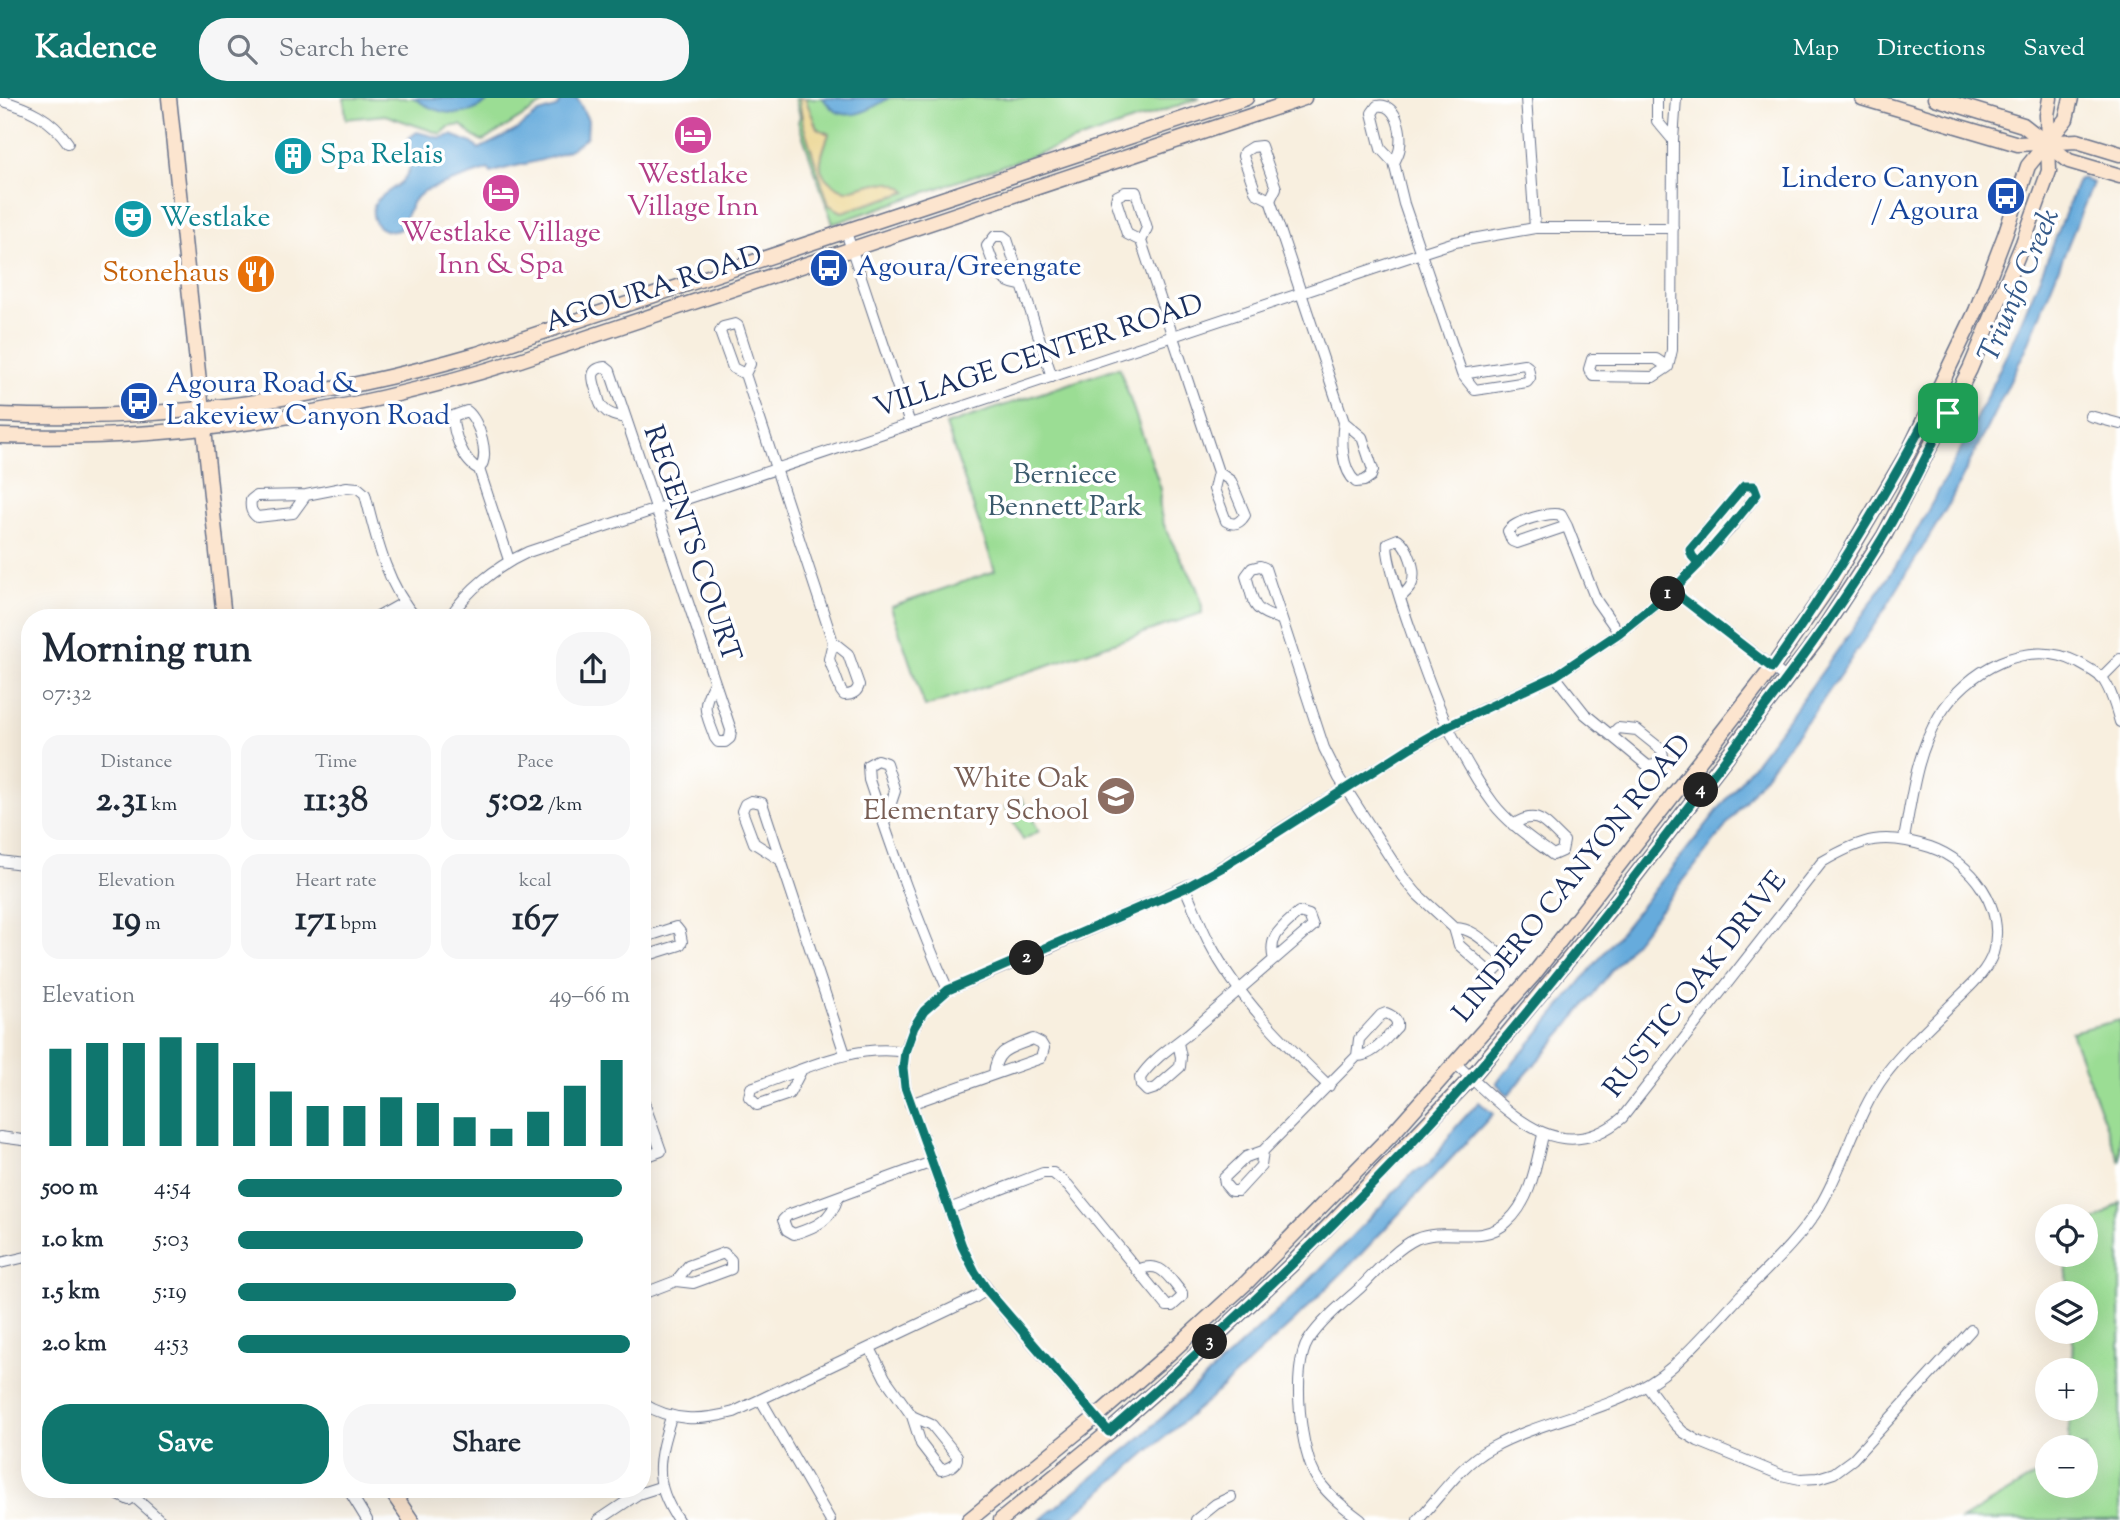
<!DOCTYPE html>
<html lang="en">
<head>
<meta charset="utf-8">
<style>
	:root { --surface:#fff; --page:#f6f6f7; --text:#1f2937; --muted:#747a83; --accent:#0f766e }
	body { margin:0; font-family:"Sorts Mill Goudy",serif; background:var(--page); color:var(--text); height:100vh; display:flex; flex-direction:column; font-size:26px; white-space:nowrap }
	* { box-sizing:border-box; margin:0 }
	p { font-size:23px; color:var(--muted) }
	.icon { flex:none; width:38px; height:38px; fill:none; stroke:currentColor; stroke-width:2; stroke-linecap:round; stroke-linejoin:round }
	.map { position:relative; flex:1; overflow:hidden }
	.details { position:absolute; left:21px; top:511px; width:630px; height:889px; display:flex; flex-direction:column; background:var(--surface); border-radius:28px; box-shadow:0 7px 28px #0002 }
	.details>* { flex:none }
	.buttons { position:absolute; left:2035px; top:1106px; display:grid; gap:14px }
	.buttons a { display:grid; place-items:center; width:63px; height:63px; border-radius:50%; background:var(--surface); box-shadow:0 7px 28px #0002; font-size:35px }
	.pin { position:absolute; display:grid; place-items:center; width:60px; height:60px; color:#fff; margin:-30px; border-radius:14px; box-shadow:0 4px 10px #0006 }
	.km { position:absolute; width:35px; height:35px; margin:-18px; border-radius:50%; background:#222; color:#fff; font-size:19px; line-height:35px; text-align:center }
	.round { display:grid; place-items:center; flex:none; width:74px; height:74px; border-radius:28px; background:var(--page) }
	.overview { display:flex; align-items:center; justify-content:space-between; height:119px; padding:0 21px }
	h1 { font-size:38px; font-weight:700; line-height:52px }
	.figures { display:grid; grid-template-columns:repeat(3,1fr); gap:10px; height:119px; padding:7px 21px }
	.figures div { display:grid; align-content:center; border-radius:18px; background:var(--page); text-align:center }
	.figures b { font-size:35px; font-weight:700 }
	.figures small { font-size:19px; font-weight:400 }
	.figures p { font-size:19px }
	.chart { height:196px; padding:14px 21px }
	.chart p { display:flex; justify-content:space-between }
	.chart svg { width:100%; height:126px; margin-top:7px; stroke:var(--accent); stroke-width:6 }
	.action { display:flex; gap:14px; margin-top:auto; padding:14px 21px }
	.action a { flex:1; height:80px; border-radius:28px; background:var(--accent); color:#fff; font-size:28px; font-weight:700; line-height:80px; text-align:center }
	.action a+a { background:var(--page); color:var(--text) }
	ul { padding:0 21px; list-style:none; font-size:23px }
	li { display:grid; grid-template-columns:112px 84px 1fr; align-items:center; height:52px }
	li i { height:18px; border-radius:9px; background:var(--accent) }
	header { display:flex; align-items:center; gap:42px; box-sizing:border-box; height:98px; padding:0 35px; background:var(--accent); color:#fff }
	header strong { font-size:33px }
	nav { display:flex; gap:38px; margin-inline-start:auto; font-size:24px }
	.search { width:490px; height:63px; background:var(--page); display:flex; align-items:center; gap:18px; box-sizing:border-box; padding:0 24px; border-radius:28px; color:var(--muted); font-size:26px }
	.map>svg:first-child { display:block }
</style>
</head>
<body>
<header>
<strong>Kadence</strong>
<div class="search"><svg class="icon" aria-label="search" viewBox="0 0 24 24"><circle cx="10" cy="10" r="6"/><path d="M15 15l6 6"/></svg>Search here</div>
<nav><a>Map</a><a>Directions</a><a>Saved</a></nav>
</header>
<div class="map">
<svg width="2120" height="1422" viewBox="0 0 2120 1422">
	<rect width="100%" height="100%" fill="#fff"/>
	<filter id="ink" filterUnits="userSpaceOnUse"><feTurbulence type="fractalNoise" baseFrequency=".0143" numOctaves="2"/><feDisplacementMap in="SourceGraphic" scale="14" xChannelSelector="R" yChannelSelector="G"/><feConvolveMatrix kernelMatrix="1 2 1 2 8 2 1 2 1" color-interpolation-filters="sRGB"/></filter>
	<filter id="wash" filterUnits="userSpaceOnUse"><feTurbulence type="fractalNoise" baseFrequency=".00686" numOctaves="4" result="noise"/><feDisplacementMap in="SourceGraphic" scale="28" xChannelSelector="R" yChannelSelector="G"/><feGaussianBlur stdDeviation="1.57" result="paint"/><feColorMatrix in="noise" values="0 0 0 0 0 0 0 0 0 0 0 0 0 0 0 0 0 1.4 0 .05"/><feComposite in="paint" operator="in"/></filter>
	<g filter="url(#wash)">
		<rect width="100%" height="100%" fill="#f8efdf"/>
		<g fill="#9bdd94" stroke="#5b8679" stroke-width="2">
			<polygon points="344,0 552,0 483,43 474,39 461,27 449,29 441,36 385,17 346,21"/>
			<polygon points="795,0 1200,0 833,126 798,24 800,18"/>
			<path d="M1119,269L1161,391C1150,436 1204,476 1202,515L925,609L891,509L995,473L946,327Z"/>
			<polygon points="1021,700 1039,733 1023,742 1005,709"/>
			<polygon points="2120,922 2120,1065 2071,934"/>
			<polygon points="2120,1105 2120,1422 1961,1422 2047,1371 2048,1388 2086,1388 2086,1349 2069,1349 2070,1311 2086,1311 2086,1272 2072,1272 2073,1234 2086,1234 2086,1195 2069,1195 2065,1157 2086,1157 2086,1129"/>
		</g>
		<path fill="#eeda9e" stroke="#84847e" stroke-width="2" d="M799,0H805L817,30L829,36C818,66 813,79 846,93C866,87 891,77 907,94L842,114L829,107L803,26Z"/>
		<g fill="#66abdc" stroke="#406d9d" stroke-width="2">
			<path d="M414,0H491C469,23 438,18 414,0Z"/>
			<path d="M563,0H577L588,22L587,39C558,65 525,63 491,75L489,71L424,93L413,103L400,131C394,134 391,134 385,132C379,130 376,127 374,121C366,97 398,94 407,77C413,66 410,52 409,40L417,34L440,40L452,37L472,45L479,51L515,33L539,15L556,10Z"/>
			<path d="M823,0H889C866,14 841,29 823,0Z"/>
			<path d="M2082,80L2093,85L2026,251L1949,406L1885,511L1823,602L1703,758L1567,929L1508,997L1496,985C1564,907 1627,826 1692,745C1744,680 1794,614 1842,546C1868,509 1895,472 1917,432C1981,320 2033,203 2078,82Z"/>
			<path d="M1479,1004L1493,1016L1362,1155L1295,1222L1215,1296L1068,1422H1040L1142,1338L1297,1195L1414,1074C1435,1068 1443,1045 1456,1029C1463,1021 1471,1012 1479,1004Z"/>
		</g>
	</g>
	<g filter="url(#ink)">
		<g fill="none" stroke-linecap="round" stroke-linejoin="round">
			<g stroke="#68728b" stroke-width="12">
				<g id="street">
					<polyline points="1526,0 1535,130"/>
					<polyline points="1657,0 1657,23 1673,42"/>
					<path d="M0,2C28,10 51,20 68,45"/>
					<polygon points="1261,48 1276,90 1270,102 1256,95 1243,58 1244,54 1252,49"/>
					<path d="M1394,65C1396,60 1400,54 1400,48C1402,32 1396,4 1377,8L1372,15L1381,51L1394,65L1404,106L1462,276L1475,292L1527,284L1530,280L1528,269L1524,266L1462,276"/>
					<path d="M1270,102L1344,324C1341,342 1341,371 1356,384L1364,383L1371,378L1373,372L1362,339L1344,324"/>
					<polyline points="846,134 910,326"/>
					<path d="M1141,143L1147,130L1136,94H1125L1117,98L1116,102L1127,136L1141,143L1218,374L1214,391L1226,423C1234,428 1240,425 1245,417L1231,383L1218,374"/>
					<path d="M1020,187C997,184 994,167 987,148L995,138H1003L1007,141L1052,279"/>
					<polyline points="1668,269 1656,261 1592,261 1589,271 1593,278 1653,279 1668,269 1672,252 1673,42 1676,0"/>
					<path d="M745,276L750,266L738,228L735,226L723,229L720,234L733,270L745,276L833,544L829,561L841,593L844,597C852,597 857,595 859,587L848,556L833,544"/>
					<polyline points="2090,318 2120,326"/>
					<path d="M625,320C617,318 609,317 604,311C599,307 599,301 597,295C593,282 588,271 605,269L610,273L731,632L730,640L725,644H718L715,640C706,614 700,611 714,585"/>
					<path d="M479,371C491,359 479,322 467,313L453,318C453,335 463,364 479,371L509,462"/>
					<path d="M306,397L293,415L257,419C251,414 250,410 251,402L256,398L306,397L347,389L358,390L365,396C376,439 386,486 416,520"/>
					<path d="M1567,428L1517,445L1512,443L1508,433C1515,423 1550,413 1561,417L1567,428L1596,502L1619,535"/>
					<polyline points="1674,491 1683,501 1787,581"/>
					<path d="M1401,499C1405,495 1410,491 1412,485C1417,473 1408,448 1398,441L1388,445C1382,462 1436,604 1447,627C1460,653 1475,681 1493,705C1509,726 1532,741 1553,757L1562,753L1564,743C1545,726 1538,710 1513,727"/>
					<polyline points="376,520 403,505"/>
					<path d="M449,520C468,491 497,468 528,454L1421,155L1455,144L1535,130H1673"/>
					<path d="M1280,521C1250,512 1255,506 1246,478L1252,470L1260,468L1265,470L1324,650L1339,680L1402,778L1417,796L1454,830L1459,847L1486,871L1494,874L1503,865L1502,858C1488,847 1473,829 1454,830"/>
					<polyline points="1555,578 1585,616 1648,668 1655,667 1663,658 1662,652 1637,632 1618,630 1611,637"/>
					<polyline points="2101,580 2120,561"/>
					<path d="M884,726L895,693L886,665L877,662L868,667L869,682C893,753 917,823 948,892"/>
					<path d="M1904,741C1912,698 1916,656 1939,618C1967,572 2028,538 2079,565C2086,569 2096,574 2102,580C2111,591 2116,610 2120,624"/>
					<polyline points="779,761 754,745 742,713 745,706 751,703 762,705 845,956"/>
					<polyline points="0,763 30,767"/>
					<path d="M1185,790C1193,808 1200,826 1209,844C1238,900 1284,945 1329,988"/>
					<polyline points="642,840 676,829 680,834 682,844 680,847 642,859"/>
					<path d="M1178,945L1181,959L1180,969L1156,990L1147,993L1141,987L1140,980C1151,962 1172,949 1188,936C1230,900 1271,864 1313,828L1309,817L1299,814C1283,829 1267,838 1274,862"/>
					<path d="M801,973L789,996L757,1007L749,999L751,990C801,973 852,945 905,954"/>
					<polyline points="642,999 661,1053 642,1060"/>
					<path d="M910,1006L1041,960L1044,950L1041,945L1033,941C1012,950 996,950 994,976"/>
					<polyline points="0,1039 30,1043"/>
					<path d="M1263,1053L1261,1068L1238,1093H1231L1225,1086L1224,1080L1246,1059L1263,1053L1357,958C1374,958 1385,941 1397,929C1398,921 1393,918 1386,915L1381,917L1359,941L1357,958"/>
					<path d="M838,1099C831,1123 816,1129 794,1136L787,1132L783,1122L788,1117L932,1064"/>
					<path d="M949,1111L1043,1075H1053L1068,1087L1167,1208H1172L1182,1199V1195C1167,1178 1162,1162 1137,1172"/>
					<polyline points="0,1165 30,1158"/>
					<polyline points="642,1196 676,1183 693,1185 731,1171 731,1162 724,1155 688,1168 676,1183"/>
					<path d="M870,1250L885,1280L912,1318L921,1346L941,1372C949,1370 958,1367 957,1358L932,1327L912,1318"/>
					<polyline points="1647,1288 1675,1326 1683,1334 1698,1343 1781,1377 1800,1381 1818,1380 1834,1375 1853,1361 1971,1232"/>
					<polyline points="761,1302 830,1422"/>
					<path d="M642,1305C672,1324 701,1323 734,1314L974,1200L987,1192"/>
					<path d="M671,1319C658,1361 652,1384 678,1422"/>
					<polyline points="1109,1334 1005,1214 975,1174 962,1148 905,989 903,970 905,954 914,929 924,913 948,892 1038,855 1202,781 1411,649 1479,613 1555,578 1619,535 1674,491 1729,432 1757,396 1754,388 1744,388 1690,452 1692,458 1699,465"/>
					<polyline points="106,1391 129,1402 133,1398 135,1391"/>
					<polyline points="348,1391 367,1422"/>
					<polyline points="133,1398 160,1422"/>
					<polyline points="599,1422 638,1396 660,1389"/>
					<polyline points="1196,1422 1216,1406 1231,1399"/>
					<path d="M1361,1422C1345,1410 1329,1398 1318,1382C1300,1357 1291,1270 1308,1243C1321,1223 1342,1206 1360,1190C1376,1174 1395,1151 1416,1141C1447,1128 1481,1148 1507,1124C1531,1103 1536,1066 1543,1037"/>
					<path d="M1418,1422C1440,1398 1462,1365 1491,1350C1549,1318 1623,1313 1673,1268C1697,1246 1719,1221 1741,1197C1769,1169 1799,1142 1820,1108C1845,1066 1856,1016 1885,977C1906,949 1932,926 1956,902C1969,889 1987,874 1993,855C2007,810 1971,763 1930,749C1884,734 1863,740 1822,764L1622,1020C1557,1075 1503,1008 1456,966"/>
				</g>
			</g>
			<g stroke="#68728b" stroke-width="17">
				<g id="secondary">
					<polyline points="169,0 224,520"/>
					<polyline points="1862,0 2018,46 2077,43 2120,56"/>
					<polyline points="1935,0 2023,27 2069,63 2120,78"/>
					<path d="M0,317C162,324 322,301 477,256L1246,0"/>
					<path d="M0,338C176,344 353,315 520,262L1304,0"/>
					<polyline points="390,1391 411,1422"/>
					<polyline points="969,1422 1096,1319 1172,1253 1247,1184 1393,1035 1534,876 1772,570 1830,487 1910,351 1976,213 2005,137 2028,68 2066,21 2071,0"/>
					<polyline points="1001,1422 1109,1334 1191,1262 1291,1167 1471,980 1609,812 1817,541 1884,438 1970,271 2023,145 2049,73 2047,17 2050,0"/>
				</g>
			</g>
			<use href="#street" stroke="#fff" stroke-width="10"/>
			<use href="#secondary" stroke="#fce5cf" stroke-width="14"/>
		</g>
	</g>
	<g fill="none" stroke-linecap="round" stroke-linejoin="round" filter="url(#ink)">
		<g stroke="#fff" stroke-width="14">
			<path id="route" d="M1948,315L1932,308C1884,402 1832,484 1772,570L1683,501L1674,491C1704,460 1731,429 1757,396L1754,388H1744L1690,452L1692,458L1699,466L1674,491L1619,535L1555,578L1448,628L1411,649L1223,769L1185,790L948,892L924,913L914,929L905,954L903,970L905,989L962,1148L975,1174L987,1192L1109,1334C1236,1223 1360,1106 1471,980C1541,900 1607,815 1672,730C1745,635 1821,542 1883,439C1907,399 1927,356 1948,315"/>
		</g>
		<use href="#route" stroke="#0f766e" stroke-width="9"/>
	</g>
	<defs>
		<g id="hotel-disc" transform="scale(2.0125)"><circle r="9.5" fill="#d1479c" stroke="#fff"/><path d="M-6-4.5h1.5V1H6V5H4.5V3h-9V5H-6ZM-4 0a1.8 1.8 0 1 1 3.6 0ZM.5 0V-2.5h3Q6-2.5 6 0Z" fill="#fff"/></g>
		<g id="building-disc" transform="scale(2.0125)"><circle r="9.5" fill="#0f9aa8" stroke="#fff"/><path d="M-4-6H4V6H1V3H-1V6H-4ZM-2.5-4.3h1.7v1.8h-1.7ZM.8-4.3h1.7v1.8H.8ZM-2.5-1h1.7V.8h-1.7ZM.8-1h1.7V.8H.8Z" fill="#fff"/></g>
		<g id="bus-disc" transform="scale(2.0125)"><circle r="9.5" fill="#1a4fb4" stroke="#fff"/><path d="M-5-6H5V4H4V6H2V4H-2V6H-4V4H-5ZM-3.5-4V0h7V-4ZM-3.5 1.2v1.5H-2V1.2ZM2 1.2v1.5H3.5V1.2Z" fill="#fff"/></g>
		<g id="theatre-disc" transform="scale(2.0125)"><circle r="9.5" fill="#0f9aa8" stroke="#fff"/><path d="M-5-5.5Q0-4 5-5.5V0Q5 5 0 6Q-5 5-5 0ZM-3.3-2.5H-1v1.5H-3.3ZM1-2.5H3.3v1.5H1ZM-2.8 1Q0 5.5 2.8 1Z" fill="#fff"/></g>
		<g id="restaurant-disc" transform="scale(2.0125)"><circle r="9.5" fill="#e8710a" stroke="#fff"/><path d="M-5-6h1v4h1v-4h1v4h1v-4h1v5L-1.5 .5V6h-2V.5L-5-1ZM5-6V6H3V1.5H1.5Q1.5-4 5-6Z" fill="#fff"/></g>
		<g id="school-disc" transform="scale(2.0125)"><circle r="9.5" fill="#8d6e63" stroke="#fff"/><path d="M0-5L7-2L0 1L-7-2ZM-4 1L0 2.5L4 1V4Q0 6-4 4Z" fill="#fff"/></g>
	</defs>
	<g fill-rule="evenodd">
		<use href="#hotel-disc" x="693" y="37"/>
		<use href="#building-disc" x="293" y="58"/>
		<use href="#hotel-disc" x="501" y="95"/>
		<use href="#bus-disc" x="2006" y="98"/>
		<use href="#theatre-disc" x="133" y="121"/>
		<use href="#bus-disc" x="829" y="170"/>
		<use href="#restaurant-disc" x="256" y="176"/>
		<use href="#bus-disc" x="139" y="303"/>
		<use href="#school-disc" x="1116" y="698"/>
	</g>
	<g text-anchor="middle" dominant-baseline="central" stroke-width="7" stroke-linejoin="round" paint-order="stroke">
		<g font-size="28" fill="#0d838f" stroke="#fff" text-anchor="start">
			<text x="320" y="58">Spa Relais</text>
			<text x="160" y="121">Westlake</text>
		</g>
		<g font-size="28" fill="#b23c85" stroke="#fff">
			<text x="693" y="78">Westlake<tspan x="693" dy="32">Village Inn</tspan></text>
			<text x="501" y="136">Westlake Village<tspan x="501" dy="32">Inn &amp; Spa</tspan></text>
		</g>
		<g font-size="28" fill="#164399" stroke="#fff" text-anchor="start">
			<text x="1979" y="82" text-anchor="end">Lindero Canyon<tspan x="1979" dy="32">/ Agoura</tspan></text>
			<text x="856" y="170">Agoura/Greengate</text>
			<text x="166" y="287">Agoura Road &amp;<tspan x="166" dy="32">Lakeview Canyon Road</tspan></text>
		</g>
		<g font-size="28" fill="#c56008" stroke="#fff" text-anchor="end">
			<text x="229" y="176">Stonehaus</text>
		</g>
		<g font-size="28" fill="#1b2f5e" stroke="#fff">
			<text transform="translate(654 192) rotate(-18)">AGOURA ROAD</text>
			<text transform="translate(1039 259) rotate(-18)">VILLAGE CENTER ROAD</text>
			<text transform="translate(691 446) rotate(71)">REGENTS COURT</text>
			<text transform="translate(1573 781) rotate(-51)">LINDERO CANYON ROAD</text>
			<text transform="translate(1696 887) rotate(-52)">RUSTIC OAK DRIVE</text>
		</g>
		<g font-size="28" fill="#3b5a6c" stroke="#fff">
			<text x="1065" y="378">Berniece<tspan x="1065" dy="32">Bennett Park</tspan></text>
		</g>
		<g font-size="28" fill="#785e54" stroke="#fff" text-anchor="end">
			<text x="1089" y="682">White Oak<tspan x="1089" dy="32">Elementary School</tspan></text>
		</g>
		<g font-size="30" font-style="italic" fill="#355a8a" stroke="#fff">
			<text transform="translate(2020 188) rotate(-67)">Triunfo Creek</text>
		</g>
	</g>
</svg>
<div class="buttons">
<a><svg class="icon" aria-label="locate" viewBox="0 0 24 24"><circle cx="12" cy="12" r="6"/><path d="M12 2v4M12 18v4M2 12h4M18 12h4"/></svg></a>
<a><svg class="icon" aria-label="layers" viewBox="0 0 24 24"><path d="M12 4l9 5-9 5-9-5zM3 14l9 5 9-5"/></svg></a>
<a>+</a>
<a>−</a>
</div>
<div class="pin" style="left:1948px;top:315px;background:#1e9e55"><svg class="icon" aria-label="arrive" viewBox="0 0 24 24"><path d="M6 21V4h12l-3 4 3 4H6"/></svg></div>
<b class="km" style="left:1668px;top:496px">1</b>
<b class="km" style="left:1027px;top:860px">2</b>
<b class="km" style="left:1210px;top:1244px">3</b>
<b class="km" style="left:1701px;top:692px">4</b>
<section class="details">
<div class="overview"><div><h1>Morning run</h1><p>07:32</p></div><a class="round"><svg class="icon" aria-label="share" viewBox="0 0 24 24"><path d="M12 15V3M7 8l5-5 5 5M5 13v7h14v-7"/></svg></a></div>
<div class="figures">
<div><p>Distance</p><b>2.31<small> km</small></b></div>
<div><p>Time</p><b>11:38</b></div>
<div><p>Pace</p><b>5:02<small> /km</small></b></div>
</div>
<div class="figures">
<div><p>Elevation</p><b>19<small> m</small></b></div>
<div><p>Heart rate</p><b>171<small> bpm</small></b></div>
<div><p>kcal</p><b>167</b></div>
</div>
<div class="chart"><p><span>Elevation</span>49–66 m</p>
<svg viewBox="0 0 160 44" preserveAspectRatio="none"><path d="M5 44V10M15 44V8M25 44V8M35 44V6M45 44V8M55 44V15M65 44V25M75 44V30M85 44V30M95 44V27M105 44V29M115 44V34M125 44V38M135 44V32M145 44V23M155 44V14"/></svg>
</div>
<ul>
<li><b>500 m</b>4:54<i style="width:98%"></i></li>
<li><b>1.0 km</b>5:03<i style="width:88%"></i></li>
<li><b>1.5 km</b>5:19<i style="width:71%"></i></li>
<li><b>2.0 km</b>4:53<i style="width:100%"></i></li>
</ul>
<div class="action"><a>Save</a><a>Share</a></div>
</section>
</div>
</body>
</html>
